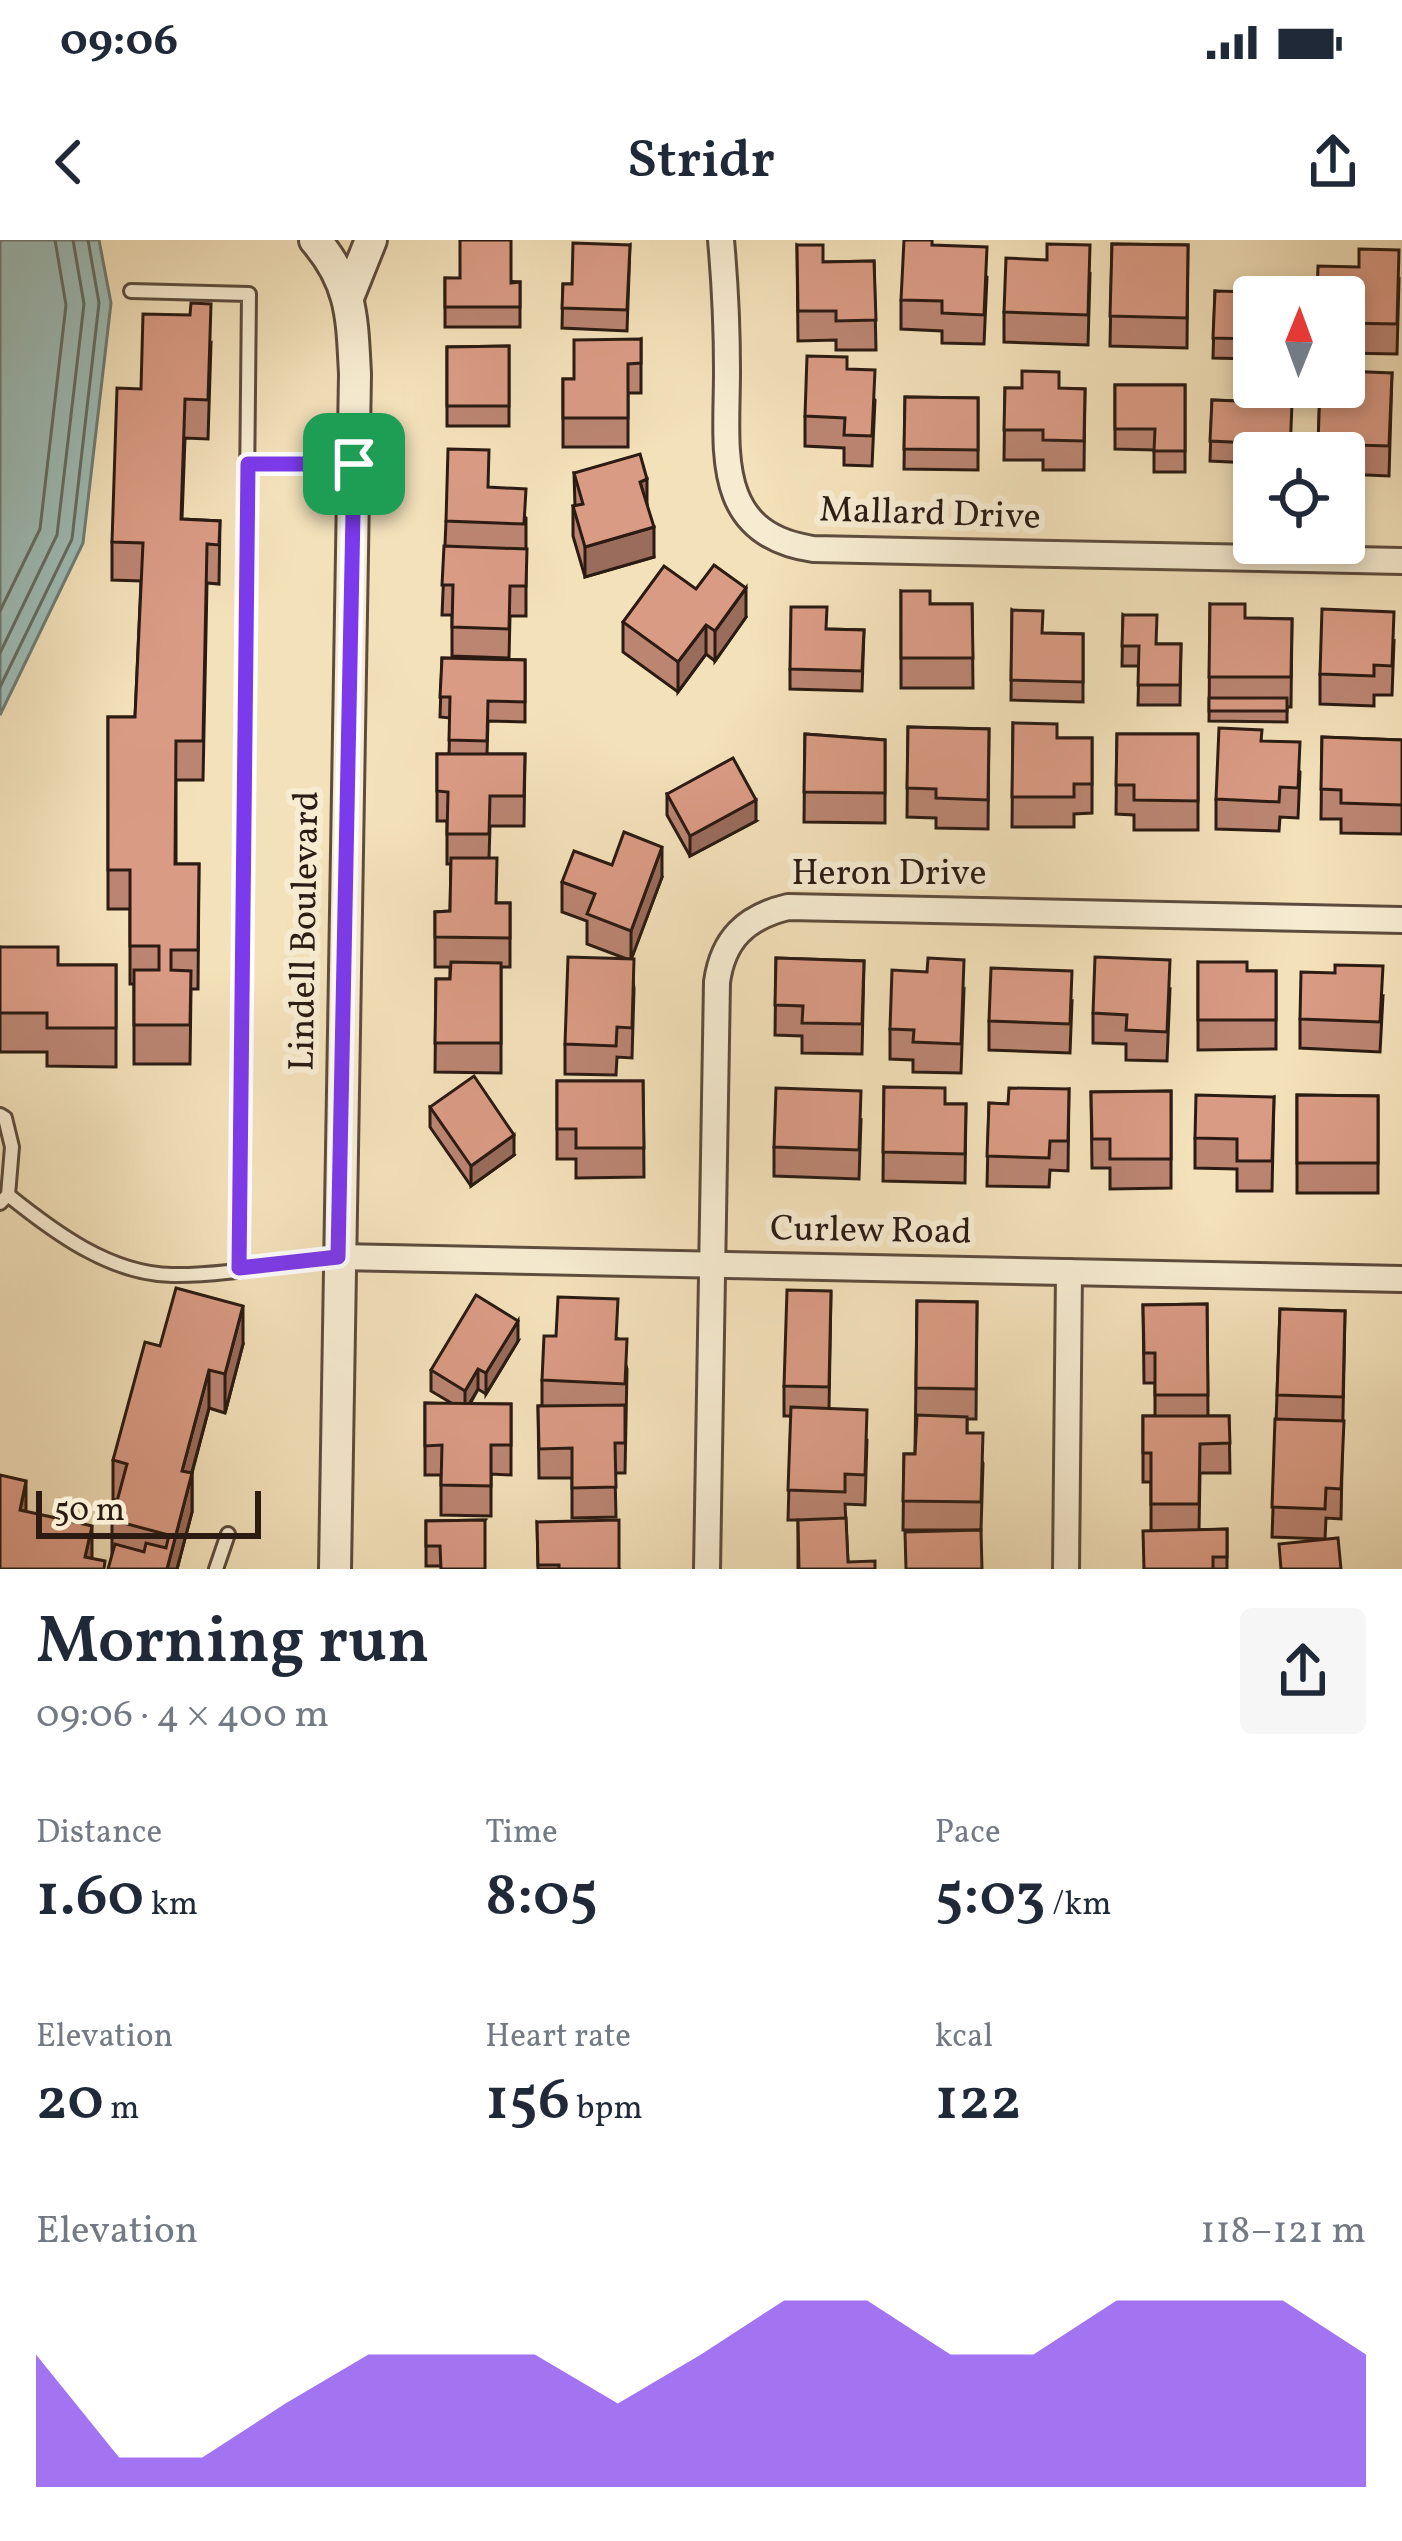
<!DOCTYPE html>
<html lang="en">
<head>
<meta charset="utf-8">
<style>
	:root { --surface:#fff; --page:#f6f6f7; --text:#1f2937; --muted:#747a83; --accent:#7c3aed }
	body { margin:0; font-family:Vollkorn,serif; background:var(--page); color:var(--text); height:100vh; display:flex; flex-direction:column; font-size:45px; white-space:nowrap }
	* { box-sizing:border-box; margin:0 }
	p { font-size:39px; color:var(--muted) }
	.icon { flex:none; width:66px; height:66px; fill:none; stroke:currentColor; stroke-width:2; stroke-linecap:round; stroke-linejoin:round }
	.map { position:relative; height:1329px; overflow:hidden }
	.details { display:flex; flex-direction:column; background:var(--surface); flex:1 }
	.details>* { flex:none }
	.needle { width:78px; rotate:1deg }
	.tools { position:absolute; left:1233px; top:36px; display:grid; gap:24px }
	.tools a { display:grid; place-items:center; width:132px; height:132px; border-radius:12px; background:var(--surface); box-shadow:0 6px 18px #0003; font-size:60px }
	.scale { position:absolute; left:36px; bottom:30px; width:225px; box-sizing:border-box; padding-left:12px; border:6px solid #2b1b13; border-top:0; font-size:33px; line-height:42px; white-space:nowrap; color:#2b1b13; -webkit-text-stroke:9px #f7ecd2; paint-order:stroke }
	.pin { position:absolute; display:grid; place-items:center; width:102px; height:102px; color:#fff; margin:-51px; border-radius:24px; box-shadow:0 6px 18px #0006 }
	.round { display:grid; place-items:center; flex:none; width:126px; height:126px; border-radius:12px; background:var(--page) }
	.head { display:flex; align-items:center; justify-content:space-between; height:204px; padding:0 36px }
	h1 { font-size:66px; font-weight:600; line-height:90px }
	.metrics { display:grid; grid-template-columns:repeat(3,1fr); gap:18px; height:204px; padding:12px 36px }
	.metrics div { display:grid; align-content:center }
	.metrics b { font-size:60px; font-weight:600 }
	.metrics small { font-size:33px; font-weight:400 }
	.metrics p { font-size:33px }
	.chart { height:336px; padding:24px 36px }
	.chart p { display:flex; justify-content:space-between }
	.chart svg { width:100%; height:216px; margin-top:12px; fill:var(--accent); opacity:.7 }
	.status { display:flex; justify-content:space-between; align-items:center; height:84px; padding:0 60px; background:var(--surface); direction:ltr }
	.status svg { height:33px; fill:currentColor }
	header { display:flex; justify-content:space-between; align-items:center; height:156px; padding:0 36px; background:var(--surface); font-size:54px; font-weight:600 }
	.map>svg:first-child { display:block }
</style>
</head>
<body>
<div class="status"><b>09:06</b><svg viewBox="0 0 49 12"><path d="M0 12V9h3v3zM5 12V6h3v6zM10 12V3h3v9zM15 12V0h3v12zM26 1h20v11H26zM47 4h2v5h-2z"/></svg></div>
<header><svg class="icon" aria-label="back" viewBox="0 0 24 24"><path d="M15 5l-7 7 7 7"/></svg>Stridr<svg class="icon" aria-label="share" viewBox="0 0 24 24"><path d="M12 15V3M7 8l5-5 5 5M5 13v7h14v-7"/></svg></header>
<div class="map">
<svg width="1402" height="1329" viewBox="0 0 1402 1329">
	<rect width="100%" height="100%" fill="#f3e1ba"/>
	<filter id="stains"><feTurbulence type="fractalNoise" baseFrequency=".00167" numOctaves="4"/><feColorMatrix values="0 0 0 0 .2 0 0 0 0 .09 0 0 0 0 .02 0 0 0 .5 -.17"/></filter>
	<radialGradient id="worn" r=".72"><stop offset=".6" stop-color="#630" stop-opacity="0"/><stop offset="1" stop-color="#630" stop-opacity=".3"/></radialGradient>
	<polygon fill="#9dbcb6" stroke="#6f7c75" stroke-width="3" points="0,0 99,0 111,63 83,303 0,475"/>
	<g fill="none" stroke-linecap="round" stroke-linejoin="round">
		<g stroke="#646c64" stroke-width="3">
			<polyline points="0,371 40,289 66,65 55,0"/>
			<polyline points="0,413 57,295 84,64 73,0"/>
			<polyline points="0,447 72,299 99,63 88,0"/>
		</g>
		<g stroke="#5d4c3d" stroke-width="18">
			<g id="service">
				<polyline points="131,51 249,54 239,1027"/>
				<polyline points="248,224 352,224"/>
				<polyline points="0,875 5,878 12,907 8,955 0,963"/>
				<path d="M8,955C54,992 110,1034 172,1035C223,1036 286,1023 338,1017"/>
				<polyline points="216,1329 228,1294"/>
			</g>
		</g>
		<g stroke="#5d4c3d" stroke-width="30">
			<g id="minor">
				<path d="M721,0C725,44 727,88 727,131C727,210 712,294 813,309L1402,321"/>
				<polyline points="338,1017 1402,1039"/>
				<path d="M707,1329L717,742C723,699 746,677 788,667L1402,680"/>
				<polyline points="1066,1329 1069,1032"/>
			</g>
		</g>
		<g stroke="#5d4c3d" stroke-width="36">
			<g id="tertiary">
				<path d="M315,0C353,44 352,79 355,134L335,1329"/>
				<polyline points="349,55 371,0"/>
			</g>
		</g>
		<use href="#service" stroke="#f7ecd2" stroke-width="12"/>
		<use href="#minor" stroke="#f7ecd2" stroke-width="24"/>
		<use href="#tertiary" stroke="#f7ecd2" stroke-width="30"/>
	</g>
	<g fill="#bb8572" stroke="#2b1b13" stroke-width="3">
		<polygon points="1112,4 1188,5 1187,108 1110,106"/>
		<polygon points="630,5 627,91 562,88 563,44 572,44"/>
		<polygon points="797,5 823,22 874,21 876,110 836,110 836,100 798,101"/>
		<polygon points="933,5 987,37 984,104 942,103 942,91 901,89 901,60"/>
		<polygon points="1090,34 1088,105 1004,102 1004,72"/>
		<polygon points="445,38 520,42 520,87 445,87"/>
		<polygon points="1399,39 1397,114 1344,113 1344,57"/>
		<polygon points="1215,51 1254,57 1254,119 1213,118"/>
		<polygon points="641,99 641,153 628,153 628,207 563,207 563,139 574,139"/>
		<polygon points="211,103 208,199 185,198 182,279 220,281 219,344 207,343 203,540 176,540 176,624 199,624 198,749 191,749 190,824 134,824 134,744 130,744 130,669 108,669 108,477 135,477 141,341 112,340 112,302 141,149"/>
		<polygon points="509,106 509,186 447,186 447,107"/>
		<polygon points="847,129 875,160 872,226 844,225 844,208 805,206 805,176"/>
		<polygon points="1392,133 1389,236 1344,234 1344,213 1318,213 1320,147"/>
		<polygon points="1115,145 1185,145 1185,232 1154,232 1154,210 1115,209"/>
		<polygon points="1005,148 1085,149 1084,230 1043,230 1043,220 1004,220"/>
		<polygon points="905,157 978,158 978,230 904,229"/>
		<polygon points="1212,160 1292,163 1254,213 1254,233 1251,233 1251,223 1210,221"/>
		<polygon points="574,233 647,265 654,317 585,337 573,296 573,266 575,266"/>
		<polygon points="489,248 526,278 526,376 510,376 509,418 452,416 452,375 442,375 446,281"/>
		<polygon points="696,349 746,377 715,421 706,414 678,452 623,412 623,382"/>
		<polygon points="901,351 930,364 972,364 973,448 901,448"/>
		<polygon points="1210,364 1245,378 1292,379 1291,467 1287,467 1287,482 1209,481"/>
		<polygon points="1012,370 1043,393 1083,394 1083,462 1011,460"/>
		<polygon points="1123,375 1157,404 1181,404 1180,465 1138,465 1139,426 1122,426"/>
		<polygon points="827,389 864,390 862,451 790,449 790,429"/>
		<polygon points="1394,401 1392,455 1374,455 1374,466 1320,464 1320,434"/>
		<polygon points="442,418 525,420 525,482 488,481 487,514 525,514 524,586 490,586 489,618 496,663 510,663 510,727 501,727 501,833 435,832 436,739 450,739 450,727 435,727 435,672 450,671 451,624 447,624 447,581 437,581 437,514 449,514 450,478 440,477"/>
		<polygon points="1013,483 1057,498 1092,498 1092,573 1074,574 1074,587 1012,587"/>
		<polygon points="908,487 989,489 988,589 936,588 936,578 907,577"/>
		<polygon points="805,494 885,500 885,583 804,582"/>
		<polygon points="1117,494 1198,494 1198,590 1134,590 1134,575 1116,574"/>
		<polygon points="1322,497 1402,500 1402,594 1341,593 1341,579 1321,579"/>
		<polygon points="1262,501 1300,532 1298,578 1280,577 1279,591 1216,589 1216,559"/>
		<polygon points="667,554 756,581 690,616 667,575"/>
		<polygon points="612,625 662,637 631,719 634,749 632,818 617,817 616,835 565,834 565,804 627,719 587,704 587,681 562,672 562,642"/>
		<polygon points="0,707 58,725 116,725 116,827 47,826 47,812 0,812"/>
		<polygon points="776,718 864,721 862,814 802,813 802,796 775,795"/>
		<polygon points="1198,722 1247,731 1276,731 1276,809 1198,810"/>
		<polygon points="964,749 961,833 913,832 913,820 890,819 890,789"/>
		<polygon points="1170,749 1167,821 1126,820 1126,804 1093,803 1093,773"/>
		<polygon points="1383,756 1380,812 1300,808 1300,779"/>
		<polygon points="1072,761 1070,813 989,810 989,781"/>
		<polygon points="557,841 643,841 644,937 576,938 576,919 557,919"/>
		<polygon points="884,847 945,864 966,864 965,943 883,941"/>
		<polygon points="1069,849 1068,931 1050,930 1049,947 987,946 989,863 1008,864"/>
		<polygon points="1171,851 1171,948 1110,949 1110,928 1092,928 1091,852"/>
		<polygon points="1297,855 1378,856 1378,953 1297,953"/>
		<polygon points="1274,857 1272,951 1237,951 1237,929 1195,928 1195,898"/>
		<polygon points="430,867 514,915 471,946 430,887"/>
		<polygon points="861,880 859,939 774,936 774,907"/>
		<polygon points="831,1051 829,1169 867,1200 865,1265 845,1264 848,1322 875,1329 798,1329 798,1280 788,1280 791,1176 784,1176 784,1146"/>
		<polygon points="917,1061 977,1062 976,1179 967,1179 967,1193 983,1223 981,1290 903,1290 904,1214 915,1214"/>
		<polygon points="1207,1064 1208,1176 1229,1176 1230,1233 1200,1233 1199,1290 1227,1289 1227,1329 1144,1329 1151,1291 1151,1242 1143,1242 1143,1176 1155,1176 1155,1143 1144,1143 1143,1065"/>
		<polygon points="1280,1069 1345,1071 1341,1279 1326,1278 1325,1299 1272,1297"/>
		<polygon points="618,1099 627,1129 625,1233 615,1233 616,1277 572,1278 572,1238 539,1238 538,1166 542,1166 542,1140"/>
		<polygon points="518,1101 486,1154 478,1149 470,1164 511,1164 511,1235 491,1234 491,1276 441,1275 441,1235 425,1235 425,1163 453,1164 431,1151 431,1130"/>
		<polygon points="243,1104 225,1173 209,1168 192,1233 192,1272 177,1329 112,1314 112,1280 117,1260 113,1259 113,1220 160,1106"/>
		<polygon points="485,1280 440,1326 426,1326 426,1281"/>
		<polygon points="537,1282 619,1329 538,1329"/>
	</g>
	<g fill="#996c5c" stroke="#2b1b13" stroke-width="3">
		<polygon points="647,239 647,269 640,242"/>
		<polygon points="654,287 654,317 585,337 585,307"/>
		<polygon points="746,348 746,377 715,421 715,391"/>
		<polygon points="706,385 706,414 678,452 678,422"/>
		<polygon points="756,560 756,581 690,616 690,596"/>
		<polygon points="662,607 662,637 631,720 631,691"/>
		<polygon points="514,895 514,915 471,946 471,926"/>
		<polygon points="243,1066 243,1104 225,1173 225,1134"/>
		<polygon points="518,1081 518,1101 486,1154 486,1133"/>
		<polygon points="478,1129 478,1149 465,1171 465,1151"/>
		<polygon points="209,1130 209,1168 182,1269 182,1231"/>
		<polygon points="192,1233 192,1272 177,1329 167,1329"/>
		<polygon points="26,1241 26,1279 20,1270"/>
		<polygon points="92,1286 92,1325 85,1317"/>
	</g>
	<g fill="#da9b84" stroke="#2b1b13" stroke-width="3">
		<polygon points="460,0 511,0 511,43 520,42 520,67 445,67 445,38 460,38"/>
		<polygon points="904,0 932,0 932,5 987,7 984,75 942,73 942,61 901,60"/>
		<polygon points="573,3 630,5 627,70 562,68 563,44 572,44"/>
		<polygon points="1047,4 1090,5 1088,75 1004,72 1006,18 1047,20"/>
		<polygon points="1112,4 1188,5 1187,78 1110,76"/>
		<polygon points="797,5 823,5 823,22 874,21 876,80 836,81 836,71 798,71"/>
		<polygon points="1359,9 1399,10 1397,84 1344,83 1344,57 1317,57 1318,26 1359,27"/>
		<polygon points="1215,51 1286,53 1286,57 1254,57 1254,99 1213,98"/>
		<polygon points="191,63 211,64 208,160 185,159 181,279 220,281 219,305 207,304 203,501 176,501 175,624 199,624 198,710 171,710 171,730 191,731 190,785 134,785 134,730 159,730 159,706 130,706 130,630 108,630 108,477 135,477 143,303 112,302 117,148 141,149 143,74 190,75"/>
		<polygon points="641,99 641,123 628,124 628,178 563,178 563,139 574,139 574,100"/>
		<polygon points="509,106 509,166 447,166 447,107"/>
		<polygon points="807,116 847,117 847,129 875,130 872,196 844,195 845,178 805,176"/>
		<polygon points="1022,131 1059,132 1059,148 1085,149 1084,201 1043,200 1043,190 1004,190 1005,148 1022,148"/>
		<polygon points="1344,131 1392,133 1389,206 1318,204 1320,147 1344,147"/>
		<polygon points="1115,145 1185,145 1185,211 1154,211 1155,189 1115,189"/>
		<polygon points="905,157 978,158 978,210 904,209"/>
		<polygon points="1212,160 1292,163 1290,213 1251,213 1251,203 1210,201"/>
		<polygon points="448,209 489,210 488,247 526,249 524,284 446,281"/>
		<polygon points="640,214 647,239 640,242 654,287 585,307 573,266 583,264 574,233"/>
		<polygon points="444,306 527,309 526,346 510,346 509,389 452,387 453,345 442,345"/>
		<polygon points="714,325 746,348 715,391 706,385 678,422 623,382 664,326 696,349"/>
		<polygon points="901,351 930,351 930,364 972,364 973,418 901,418"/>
		<polygon points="1210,364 1245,364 1245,378 1292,379 1291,437 1209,437"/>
		<polygon points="791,367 827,367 826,389 864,390 862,431 790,429"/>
		<polygon points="1322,369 1394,372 1392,426 1374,425 1374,436 1320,434"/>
		<polygon points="1012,370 1043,371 1042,393 1083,394 1083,442 1011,440"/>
		<polygon points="1123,375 1157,375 1156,404 1181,404 1180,445 1138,445 1139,406 1122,406"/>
		<polygon points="442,418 525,420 525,462 488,461 487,501 449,500 450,457 440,457"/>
		<rect x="1209" y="458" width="78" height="13"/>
		<polygon points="1013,483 1057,484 1057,498 1092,498 1092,544 1074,544 1074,557 1012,557"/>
		<polygon points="908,487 989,489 988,560 936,558 936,549 907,548"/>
		<polygon points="1219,488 1262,490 1261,501 1300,502 1298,548 1280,547 1279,562 1216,559"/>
		<polygon points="805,494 885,500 885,553 804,552"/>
		<polygon points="1117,494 1198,494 1198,561 1134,560 1134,545 1116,545"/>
		<polygon points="1322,497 1402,500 1402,565 1341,563 1341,550 1321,549"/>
		<polygon points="437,514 525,514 524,556 490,556 489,594 447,594 448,552 437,551"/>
		<polygon points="733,518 756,560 690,596 667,554"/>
		<polygon points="624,592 662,607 631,691 587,674 595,654 562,642 574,611 612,625"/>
		<polygon points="451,618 497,618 496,663 510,663 510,698 435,697 435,672 450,671"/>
		<polygon points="0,707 58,707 58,725 116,725 116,788 47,788 47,773 0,773"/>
		<polygon points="568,717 634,719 632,788 617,787 616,806 565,804"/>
		<polygon points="1095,717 1170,720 1167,792 1126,790 1127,775 1093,773"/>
		<polygon points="776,718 864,721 862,784 802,783 803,766 775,765"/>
		<polygon points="928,718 964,720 961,804 913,802 914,790 890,789 892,730 927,732"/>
		<polygon points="451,722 501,723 501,803 435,803 436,739 450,739"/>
		<polygon points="1198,722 1247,722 1247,731 1276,731 1276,780 1198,780"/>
		<polygon points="1335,725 1383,726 1380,782 1300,779 1301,732 1335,733"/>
		<polygon points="991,728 1072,731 1070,784 989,781"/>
		<polygon points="474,836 514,895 471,926 430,867"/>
		<polygon points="557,841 643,841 644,908 576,908 576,889 557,889"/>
		<polygon points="884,847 945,848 945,864 966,864 965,914 883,912"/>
		<polygon points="776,848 861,851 859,910 774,907"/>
		<polygon points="1009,848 1069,849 1068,901 1050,901 1049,918 987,916 989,863 1008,864"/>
		<polygon points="1171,851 1171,919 1110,919 1110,899 1092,899 1091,852"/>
		<polygon points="1196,855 1274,857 1272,921 1237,921 1237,899 1195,898"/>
		<polygon points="1297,855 1378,856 1378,923 1297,923"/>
		<polygon points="176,1048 243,1066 225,1134 209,1130 182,1231 192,1233 167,1329 108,1329 115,1304 144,1312 146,1303 166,1308 169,1295 112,1280 127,1224 113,1220 145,1102 160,1106"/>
		<polygon points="787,1050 831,1051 829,1147 784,1146"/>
		<polygon points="476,1055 518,1081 486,1133 478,1129 465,1151 431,1130"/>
		<polygon points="558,1057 618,1059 616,1099 627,1099 625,1144 542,1140 544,1096 556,1096"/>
		<polygon points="917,1061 977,1062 976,1149 916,1148"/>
		<polygon points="1207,1064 1208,1155 1155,1155 1155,1113 1144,1113 1143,1065"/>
		<polygon points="1280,1069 1345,1071 1343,1157 1277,1155"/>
		<polygon points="425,1163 511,1164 511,1205 491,1205 491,1246 441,1245 442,1205 425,1206"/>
		<polygon points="625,1165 625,1203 615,1203 616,1247 572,1248 572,1208 539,1209 538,1166"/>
		<polygon points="791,1167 867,1170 865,1235 845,1234 845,1252 788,1250"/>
		<polygon points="917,1175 967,1177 967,1193 983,1193 981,1262 903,1261 904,1214 915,1214"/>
		<polygon points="1143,1176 1229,1176 1230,1203 1200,1204 1199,1264 1151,1264 1151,1213 1143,1213"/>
		<polygon points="1275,1179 1344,1181 1341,1249 1326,1248 1325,1269 1272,1267"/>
		<polygon points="0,1235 26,1241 20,1270 92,1286 85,1317 105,1321 104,1329 0,1329"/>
		<polygon points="846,1278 848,1322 875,1321 875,1329 799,1329 798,1280"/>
		<polygon points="485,1280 485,1329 441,1329 440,1306 426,1306 426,1281"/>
		<polygon points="619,1280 619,1329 559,1329 559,1325 538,1325 537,1282"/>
		<polygon points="1227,1289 1227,1317 1213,1317 1213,1329 1144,1329 1143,1291"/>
		<polygon points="981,1290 982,1329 906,1329 905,1292"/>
		<polygon points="1338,1298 1341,1329 1281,1329 1279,1304"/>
	</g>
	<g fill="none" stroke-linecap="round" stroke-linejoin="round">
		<g stroke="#fff" stroke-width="24">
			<polygon id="route" points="248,224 354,224 338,1017 239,1028"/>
		</g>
		<use href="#route" stroke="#7c3aed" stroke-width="15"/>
	</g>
	<g text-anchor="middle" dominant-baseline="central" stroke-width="12" stroke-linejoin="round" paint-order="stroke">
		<g font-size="36" fill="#2b1b13" stroke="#f7ecd2">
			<text transform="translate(930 275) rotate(2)">Mallard Drive</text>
			<text x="889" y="635">Heron Drive</text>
			<text transform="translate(306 691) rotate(-89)">Lindell Boulevard</text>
			<text transform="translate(871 992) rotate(1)">Curlew Road</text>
		</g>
	</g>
	<rect width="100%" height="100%" filter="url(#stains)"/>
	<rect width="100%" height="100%" fill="url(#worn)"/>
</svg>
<div class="tools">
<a><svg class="needle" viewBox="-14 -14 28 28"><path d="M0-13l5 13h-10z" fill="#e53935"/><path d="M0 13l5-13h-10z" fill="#747a83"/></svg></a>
<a><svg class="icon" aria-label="locate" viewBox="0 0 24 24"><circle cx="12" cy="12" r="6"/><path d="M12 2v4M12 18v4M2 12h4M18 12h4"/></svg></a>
</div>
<div class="scale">50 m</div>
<div class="pin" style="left:354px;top:224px;background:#1e9e55"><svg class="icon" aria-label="arrive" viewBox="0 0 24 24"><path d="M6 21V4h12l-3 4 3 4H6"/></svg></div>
</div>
<section class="details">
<div class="head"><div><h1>Morning run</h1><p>09:06 · 4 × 400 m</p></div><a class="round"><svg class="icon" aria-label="share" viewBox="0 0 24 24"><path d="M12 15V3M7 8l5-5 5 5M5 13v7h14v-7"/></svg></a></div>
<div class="metrics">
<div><p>Distance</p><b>1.60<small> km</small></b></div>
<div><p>Time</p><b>8:05</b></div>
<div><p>Pace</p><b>5:03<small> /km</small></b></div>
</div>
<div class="metrics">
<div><p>Elevation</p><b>20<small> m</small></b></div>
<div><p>Heart rate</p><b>156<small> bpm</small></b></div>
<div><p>kcal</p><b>122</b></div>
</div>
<div class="chart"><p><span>Elevation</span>118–121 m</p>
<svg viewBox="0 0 160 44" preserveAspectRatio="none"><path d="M0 44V17L10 38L20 38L30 27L40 17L50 17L60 17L70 27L80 17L90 6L100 6L110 17L120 17L130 6L140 6L150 6L160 17V44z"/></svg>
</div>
</section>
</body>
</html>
